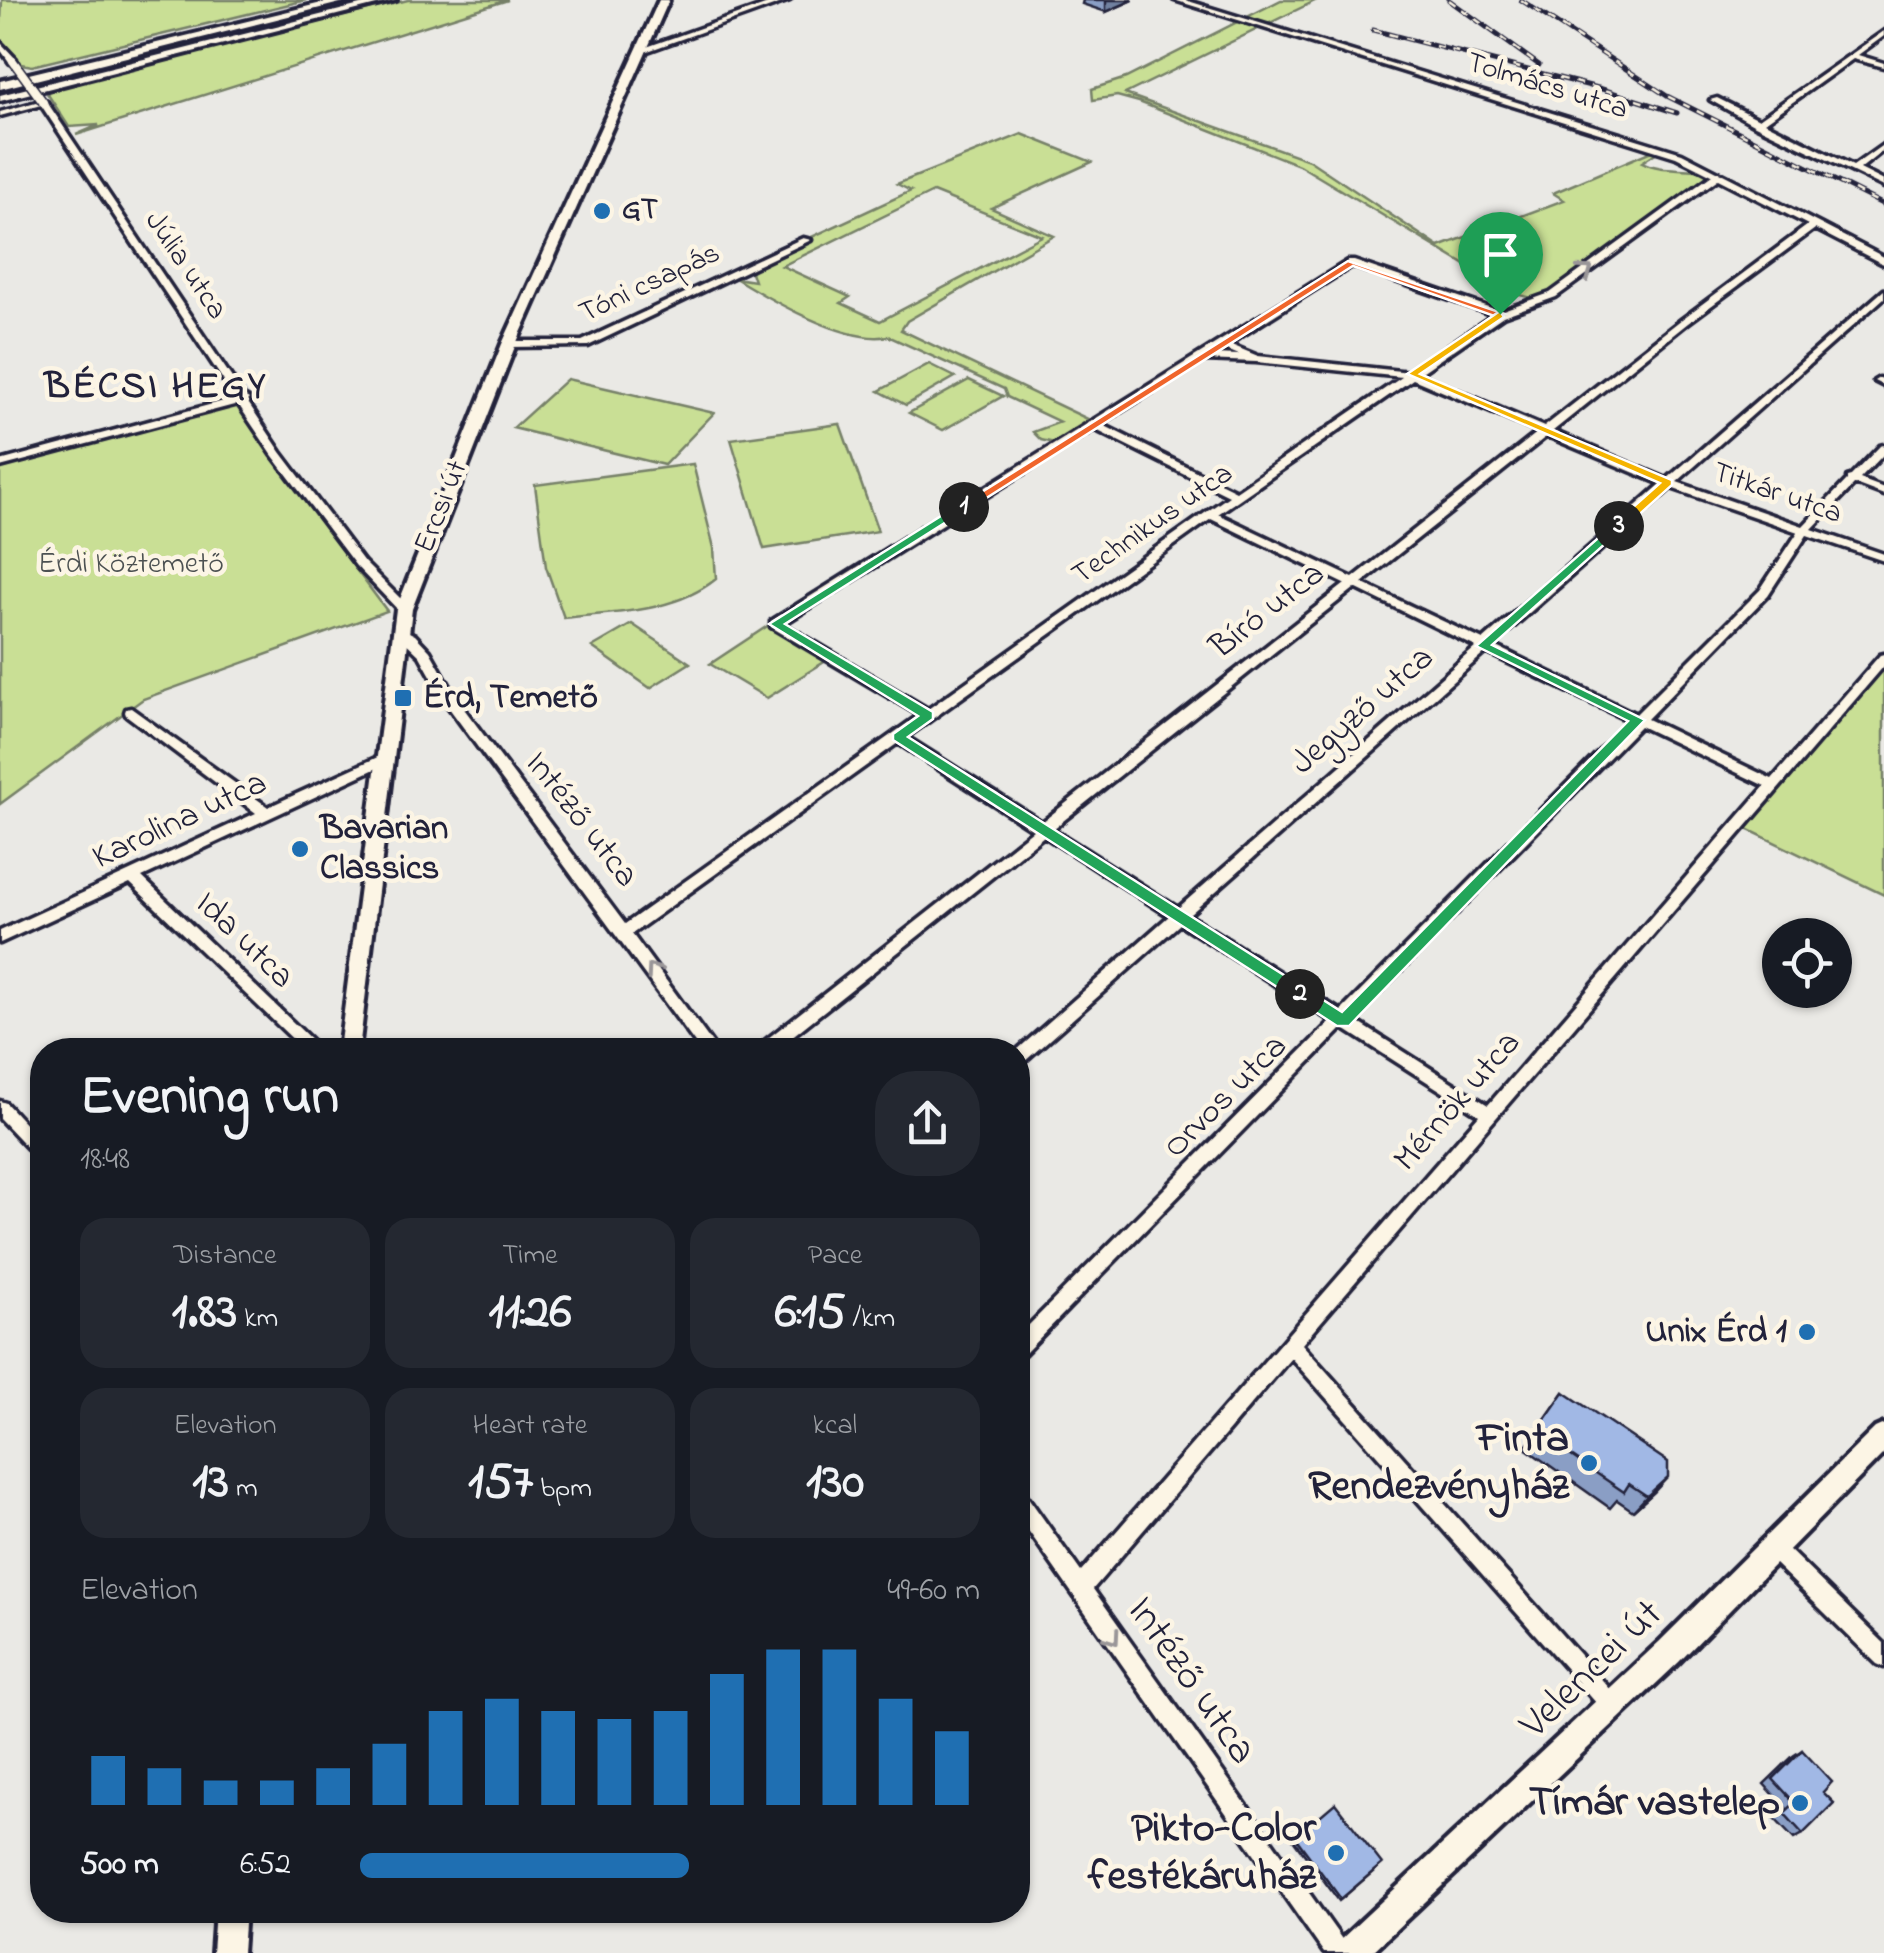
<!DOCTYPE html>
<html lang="en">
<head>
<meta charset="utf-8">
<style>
	:root { --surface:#171b24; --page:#242831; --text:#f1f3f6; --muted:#9ea1a6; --accent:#1f6fb2 }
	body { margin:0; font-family:"Indie Flower",sans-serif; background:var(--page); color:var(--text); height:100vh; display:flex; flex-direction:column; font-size:38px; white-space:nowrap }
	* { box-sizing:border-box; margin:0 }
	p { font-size:32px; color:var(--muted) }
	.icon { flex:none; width:55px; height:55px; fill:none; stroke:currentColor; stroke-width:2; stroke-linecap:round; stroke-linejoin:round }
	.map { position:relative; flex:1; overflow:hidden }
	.drawer { position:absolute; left:30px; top:1038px; width:1000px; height:885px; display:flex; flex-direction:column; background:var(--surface); border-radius:40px; box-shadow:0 2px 8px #0004 }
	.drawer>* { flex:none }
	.tools { position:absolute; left:1762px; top:918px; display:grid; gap:20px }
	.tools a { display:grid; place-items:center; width:90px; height:90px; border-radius:50%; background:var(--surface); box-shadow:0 2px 8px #0004; font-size:50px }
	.pin { position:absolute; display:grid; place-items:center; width:85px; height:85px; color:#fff; margin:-102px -42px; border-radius:50% 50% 50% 0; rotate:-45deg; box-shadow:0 0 10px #0007 }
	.pin .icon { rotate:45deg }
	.km { position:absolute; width:50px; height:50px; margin:-25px; border-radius:50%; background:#222; color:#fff; font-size:28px; line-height:50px; text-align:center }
	.round { display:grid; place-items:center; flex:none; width:105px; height:105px; border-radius:40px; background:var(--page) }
	.overview { display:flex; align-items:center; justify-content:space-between; height:170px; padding:0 50px }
	h1 { font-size:55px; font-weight:800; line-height:75px }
	.stats { display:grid; grid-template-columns:repeat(3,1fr); gap:15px; height:170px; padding:10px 50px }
	.stats div { display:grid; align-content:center; border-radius:25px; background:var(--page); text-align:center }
	.stats b { font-size:50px; font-weight:800 }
	.stats small { font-size:28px; font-weight:400 }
	.stats p { font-size:28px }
	.chart { height:280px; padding:20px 50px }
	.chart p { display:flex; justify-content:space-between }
	.chart svg { width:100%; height:180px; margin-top:10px; stroke:var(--accent); stroke-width:6 }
	ul { padding:0 50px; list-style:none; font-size:32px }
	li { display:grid; grid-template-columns:160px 120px 1fr; align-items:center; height:75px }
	li i { height:25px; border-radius:12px; background:var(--accent) }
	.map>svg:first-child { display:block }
</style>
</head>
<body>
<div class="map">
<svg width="1884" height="1953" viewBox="0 0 1884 1953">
	<rect width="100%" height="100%" fill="#eae9e5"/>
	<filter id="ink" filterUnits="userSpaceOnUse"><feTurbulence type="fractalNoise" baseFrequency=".01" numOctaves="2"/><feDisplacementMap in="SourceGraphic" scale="20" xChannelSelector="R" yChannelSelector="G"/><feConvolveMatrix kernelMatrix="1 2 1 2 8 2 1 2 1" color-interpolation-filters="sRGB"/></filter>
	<g filter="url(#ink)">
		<g fill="#c9df95" stroke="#768068" stroke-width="2.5" fill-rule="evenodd">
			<polygon points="2,0 306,0 32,66 22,64 0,41"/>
			<polygon points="366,0 376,0 40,83 85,68"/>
			<polygon points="408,0 508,0 76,135 99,125 69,127 45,90"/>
			<path d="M1281,0H1317L1125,94L1309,160L1439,247L1564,200L1553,193L1656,149L1660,150L1642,162C1665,174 1691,164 1712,175L1540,300L1512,293L1299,165L1139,102L1117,96L1093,100L1092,89L1126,78Z"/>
			<path d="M1022,134L1092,162L991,208L1054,236L907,321L901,330L1094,422L1059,444L1041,440L1033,432L1060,422L1007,397L1004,389L888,336C847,345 771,300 735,278L754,281L751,272L762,260L911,191L897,184ZM933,192L1042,236L880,321L841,303L850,297L782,266Z"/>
			<polygon points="929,364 955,377 906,405 879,391"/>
			<polygon points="567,379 714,413 664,465 513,428"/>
			<polygon points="969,380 1003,396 943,430 909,413"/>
			<polygon points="240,402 301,496 387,611 143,699 0,804 0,467"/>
			<polygon points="840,424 878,531 764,549 731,439"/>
			<path d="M693,464L714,548L716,579C674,613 615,612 564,618L546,567L535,485Z"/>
			<polygon points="772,623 829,659 767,698 710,664"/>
			<polygon points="632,624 690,663 650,688 592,647"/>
			<polygon points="1884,665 1884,895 1743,827"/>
		</g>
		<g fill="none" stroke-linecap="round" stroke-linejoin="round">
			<g stroke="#22223b" stroke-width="7">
				<g id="minor">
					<polygon points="779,0 790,0 645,52 638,50"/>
					<path d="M1174,0H1185L1682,153L1884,257V264L1881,263L1815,229L1688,323L1553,431L1667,479L1884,290V298L1677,482L1803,526L1847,480V477L1851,476L1880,446L1884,445V454L1860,479L1884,488V495L1855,484L1812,529L1884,554V561L1807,535L1768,595L1647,719L1772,779L1880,655L1884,654V666L1302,1344L1620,1700L1623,1707L1620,1714L1613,1717L1606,1714L1291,1358L1093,1589L1346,1945L1349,1953H1324L1018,1516V1491L1025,1493L1081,1572L1479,1115L1343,1028L1024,1354L1018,1356V1336L1331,1021L1180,924L1024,1062L1018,1064L1017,1050L1169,916L1044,836L775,1050H756L758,1046L1033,830L898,743L632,934L717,1050H700L449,708L420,656L395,632L401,628L415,635L430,651L459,702L625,924L919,715L771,627V621L1348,261H1354L1500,311L1550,293L1712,175L1676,157ZM1718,179L1808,225L1682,319L1544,427L1419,374L1503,316L1556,297ZM1352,266L1493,315L1410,372L1258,356L1229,344ZM1222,348L1239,355L1212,354ZM1203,360L1256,362L1402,377L1236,491L1101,424ZM1413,379L1538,432L1353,578L1218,514ZM1094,429L1229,496L928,709L784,624ZM1547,436L1661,484L1483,640L1362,583ZM1671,488L1798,532L1760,590L1636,714L1493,645ZM1211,519L1345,584L1042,822L907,737ZM1355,588L1476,647L1178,908L1053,829ZM1486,652L1629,721L1341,1011L1189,915ZM1640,726L1765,786L1488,1105L1353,1019Z"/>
					<polygon points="1884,31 1884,36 1858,55 1884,63 1884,67 1853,59 1765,122 1853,166 1884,144 1884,150 1860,169 1884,181 1884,187 1755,125 1710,100 1717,98 1759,119"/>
					<polygon points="0,42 16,59 16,63 10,63 0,49"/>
					<polygon points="43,100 47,102 244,396 249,399 247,401 281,452 364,562 408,606 408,612 400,612 356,566 273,456 238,404 0,467 0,461 235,398 41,105 0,116 0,112"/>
					<polygon points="803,238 811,240 588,346 509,347 504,344 509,341 582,341"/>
					<polygon points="1879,378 1884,379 1884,386 1874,381"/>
					<polygon points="131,708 268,807 380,756 385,755 392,759 390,762 142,877 322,1050 304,1050 130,883 0,943 0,931 256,813 126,715 125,712 126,709"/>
					<polygon points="0,1101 6,1103 42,1142 42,1159 36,1157 0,1119"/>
					<polygon points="1775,1540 1782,1543 1884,1643 1884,1667 1877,1664 1768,1557 1765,1550 1768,1543"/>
				</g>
			</g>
			<g stroke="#22223b" stroke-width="8">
				<g id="major">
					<polygon points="380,0 396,0 0,101 0,95"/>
					<polygon points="659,0 669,0 516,344 412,609 359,1050 339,1050 396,609 502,344"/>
					<polygon points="1884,1424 1884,1453 1679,1662 1371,1953 1334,1953 1338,1942 1659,1642 1875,1428"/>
					<polygon points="215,1910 245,1910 242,1953 212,1953"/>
				</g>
			</g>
			<g stroke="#22223b" stroke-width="8">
				<polygon id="highway" points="334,0 352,0 0,89 0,81"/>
			</g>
			<use href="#minor" fill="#fcf5e5" fill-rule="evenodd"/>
			<use href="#major" fill="#fcf5e5" fill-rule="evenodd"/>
			<use href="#highway" fill="#fcf5e5" fill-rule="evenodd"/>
			<g stroke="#22223b" stroke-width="5">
				<g id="rail">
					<polyline points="1449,0 1539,65"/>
					<polyline points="1521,0 1667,96 1884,205"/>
					<polyline points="1373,30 1602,89 1677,113"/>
				</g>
			</g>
			<use href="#rail" stroke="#fcf5e5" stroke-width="2.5" stroke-dasharray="8" stroke-linecap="butt"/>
			<g stroke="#22223b" stroke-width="11" stroke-linecap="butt">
				<polyline id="minor-bridge" points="13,61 43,102"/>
			</g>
			<use href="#minor-bridge" stroke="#fcf5e5" stroke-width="8"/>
		</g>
		<g fill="#8a9ec5" stroke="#22223b" stroke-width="2.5">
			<polygon points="1083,0 1133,0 1106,12 1082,4"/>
			<polygon points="1564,1392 1654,1492 1633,1511 1617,1500 1610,1508 1525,1448"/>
			<polygon points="1802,1750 1823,1792 1803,1834 1794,1839 1775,1819 1786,1808 1764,1784 1793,1756"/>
			<polygon points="1295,1837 1382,1864 1339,1901 1293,1839"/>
		</g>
		<g fill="#7181a0" stroke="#22223b" stroke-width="2.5">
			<polygon points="1106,0 1133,0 1106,12"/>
			<polygon points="1668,1477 1654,1492 1633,1511 1647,1496"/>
		</g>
		<g fill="#a1b8e5" stroke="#22223b" stroke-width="2.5">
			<polygon points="1564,1392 1668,1462 1668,1477 1647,1496 1629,1484 1624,1492 1536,1432"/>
			<polygon points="1802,1750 1832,1782 1823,1792 1834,1803 1803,1834 1784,1813 1795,1803 1773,1779"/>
			<polygon points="1335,1803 1382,1864 1341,1899 1295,1837"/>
		</g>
		<defs><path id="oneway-chevron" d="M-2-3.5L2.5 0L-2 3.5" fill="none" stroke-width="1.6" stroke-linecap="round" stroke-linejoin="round" transform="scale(2.5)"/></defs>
		<g stroke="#9a9698">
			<use href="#oneway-chevron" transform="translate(1586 271) rotate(-36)"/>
			<use href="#oneway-chevron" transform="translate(653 970) rotate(-125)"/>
			<use href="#oneway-chevron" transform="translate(1113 1638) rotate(55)"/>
		</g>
	</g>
	<polygon fill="#f0652b" stroke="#fff" stroke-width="2.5" points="1348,261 1505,314 1497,317 1353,266 969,509 958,507"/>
	<polygon fill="#22a559" stroke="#fff" stroke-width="2.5" points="960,504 970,507 785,624 933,712 933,719 908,737 1306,989 1306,998 1294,998 893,740 893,734 918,716 769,624"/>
	<polygon fill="#22a559" stroke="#fff" stroke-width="2.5" points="1614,524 1625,526 1492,645 1645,720 1349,1026 1337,1026 1294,998 1294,989 1306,989 1342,1012 1628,721 1476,646"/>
	<polygon fill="#f5b400" stroke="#fff" stroke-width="2.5" points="1500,311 1504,317 1420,374 1672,480 1672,485 1623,529 1612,526 1660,483 1407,374"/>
	<g fill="#1f6fb2" stroke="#fcf5e5" stroke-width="4">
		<circle cx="602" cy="211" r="10"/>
		<rect x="393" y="688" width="20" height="20" rx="5"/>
		<circle cx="300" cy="849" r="10"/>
		<circle cx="1807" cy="1332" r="10"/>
		<circle cx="1589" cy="1463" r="10"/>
		<circle cx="1800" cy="1803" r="10"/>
		<circle cx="1336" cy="1853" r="10"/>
	</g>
	<g text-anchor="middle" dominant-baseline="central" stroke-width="9" stroke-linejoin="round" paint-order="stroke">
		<g font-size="30" fill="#22223b" stroke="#fcf5e5">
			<text transform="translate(1547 87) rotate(17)">Tolmács utca</text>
			<text transform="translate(185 266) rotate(56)">Júlia utca</text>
			<text transform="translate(650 284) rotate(-25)">Tóni csapás</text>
			<text transform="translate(1777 494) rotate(19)">Titkár utca</text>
			<text transform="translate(442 507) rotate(-68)">Ercsi út</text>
			<text transform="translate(1153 525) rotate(-35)">Technikus utca</text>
		</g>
		<g font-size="30" font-weight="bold" fill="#22223b" stroke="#fcf5e5" text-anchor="start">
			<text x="622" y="211">GT</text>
		</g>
		<g font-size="30" fill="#4c5152" stroke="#fcf5e5">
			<text x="131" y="565">Érdi Köztemető</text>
		</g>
		<g font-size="35" fill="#22223b" stroke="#fcf5e5">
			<text transform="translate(1268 611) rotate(-38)">Bíró utca</text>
			<text transform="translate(1363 711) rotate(-41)">Jegyző utca</text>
			<text transform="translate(581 820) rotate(52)">Intéző utca</text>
			<text transform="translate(180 821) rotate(-25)">Karolina utca</text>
			<text transform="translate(244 941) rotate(44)">Ida utca</text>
			<text transform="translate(1226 1097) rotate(-45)">Orvos utca</text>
			<text transform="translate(1458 1102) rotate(-49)">Mérnök utca</text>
		</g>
		<g font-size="35" font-weight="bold" fill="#22223b" stroke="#fcf5e5" text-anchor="start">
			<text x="423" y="698">Érd, Temető</text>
			<text x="320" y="829">Bavarian<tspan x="320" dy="40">Classics</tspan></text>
			<text x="1787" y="1332" text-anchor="end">Unix Érd 1</text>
		</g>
		<g font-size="38" font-weight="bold" letter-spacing="2.5" fill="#22223b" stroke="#fcf5e5">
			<text x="156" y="388">BÉCSI HEGY</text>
		</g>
		<g font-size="42" font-weight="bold" fill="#22223b" stroke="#fcf5e5" text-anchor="end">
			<text x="1569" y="1439">Finta<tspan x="1569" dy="48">Rendezvényház</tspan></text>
			<text x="1780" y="1803">Tímár vastelep</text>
			<text x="1316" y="1829">Pikto-Color<tspan x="1316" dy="48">festékáruház</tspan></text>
		</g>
		<g font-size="42" fill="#22223b" stroke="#fcf5e5">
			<text transform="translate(1592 1670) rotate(-44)">Velencei út</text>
			<text transform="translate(1191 1681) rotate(55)">Intéző utca</text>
		</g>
	</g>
</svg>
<div class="tools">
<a><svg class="icon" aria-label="locate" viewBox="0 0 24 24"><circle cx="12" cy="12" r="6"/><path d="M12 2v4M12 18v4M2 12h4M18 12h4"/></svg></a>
</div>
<div class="pin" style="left:1500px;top:314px;background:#1e9e55"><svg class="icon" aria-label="arrive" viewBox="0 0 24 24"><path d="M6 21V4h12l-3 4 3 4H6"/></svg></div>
<b class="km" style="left:964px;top:507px">1</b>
<b class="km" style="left:1300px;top:994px">2</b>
<b class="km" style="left:1619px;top:526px">3</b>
<section class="drawer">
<div class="overview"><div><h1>Evening run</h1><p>18:48</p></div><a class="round"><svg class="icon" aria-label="share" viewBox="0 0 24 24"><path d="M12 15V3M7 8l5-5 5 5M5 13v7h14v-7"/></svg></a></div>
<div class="stats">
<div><p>Distance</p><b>1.83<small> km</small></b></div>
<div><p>Time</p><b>11:26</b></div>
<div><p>Pace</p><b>6:15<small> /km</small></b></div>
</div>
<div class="stats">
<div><p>Elevation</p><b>13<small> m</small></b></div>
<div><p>Heart rate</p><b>157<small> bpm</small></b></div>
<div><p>kcal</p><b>130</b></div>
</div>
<div class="chart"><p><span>Elevation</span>49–60 m</p>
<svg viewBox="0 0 160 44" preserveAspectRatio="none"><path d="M5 44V32M15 44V35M25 44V38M35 44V38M45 44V35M55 44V29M65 44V21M75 44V18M85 44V21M95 44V23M105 44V21M115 44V12M125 44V6M135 44V6M145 44V18M155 44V26"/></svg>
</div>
<ul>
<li><b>500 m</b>6:52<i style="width:53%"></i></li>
</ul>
</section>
</div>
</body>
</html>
